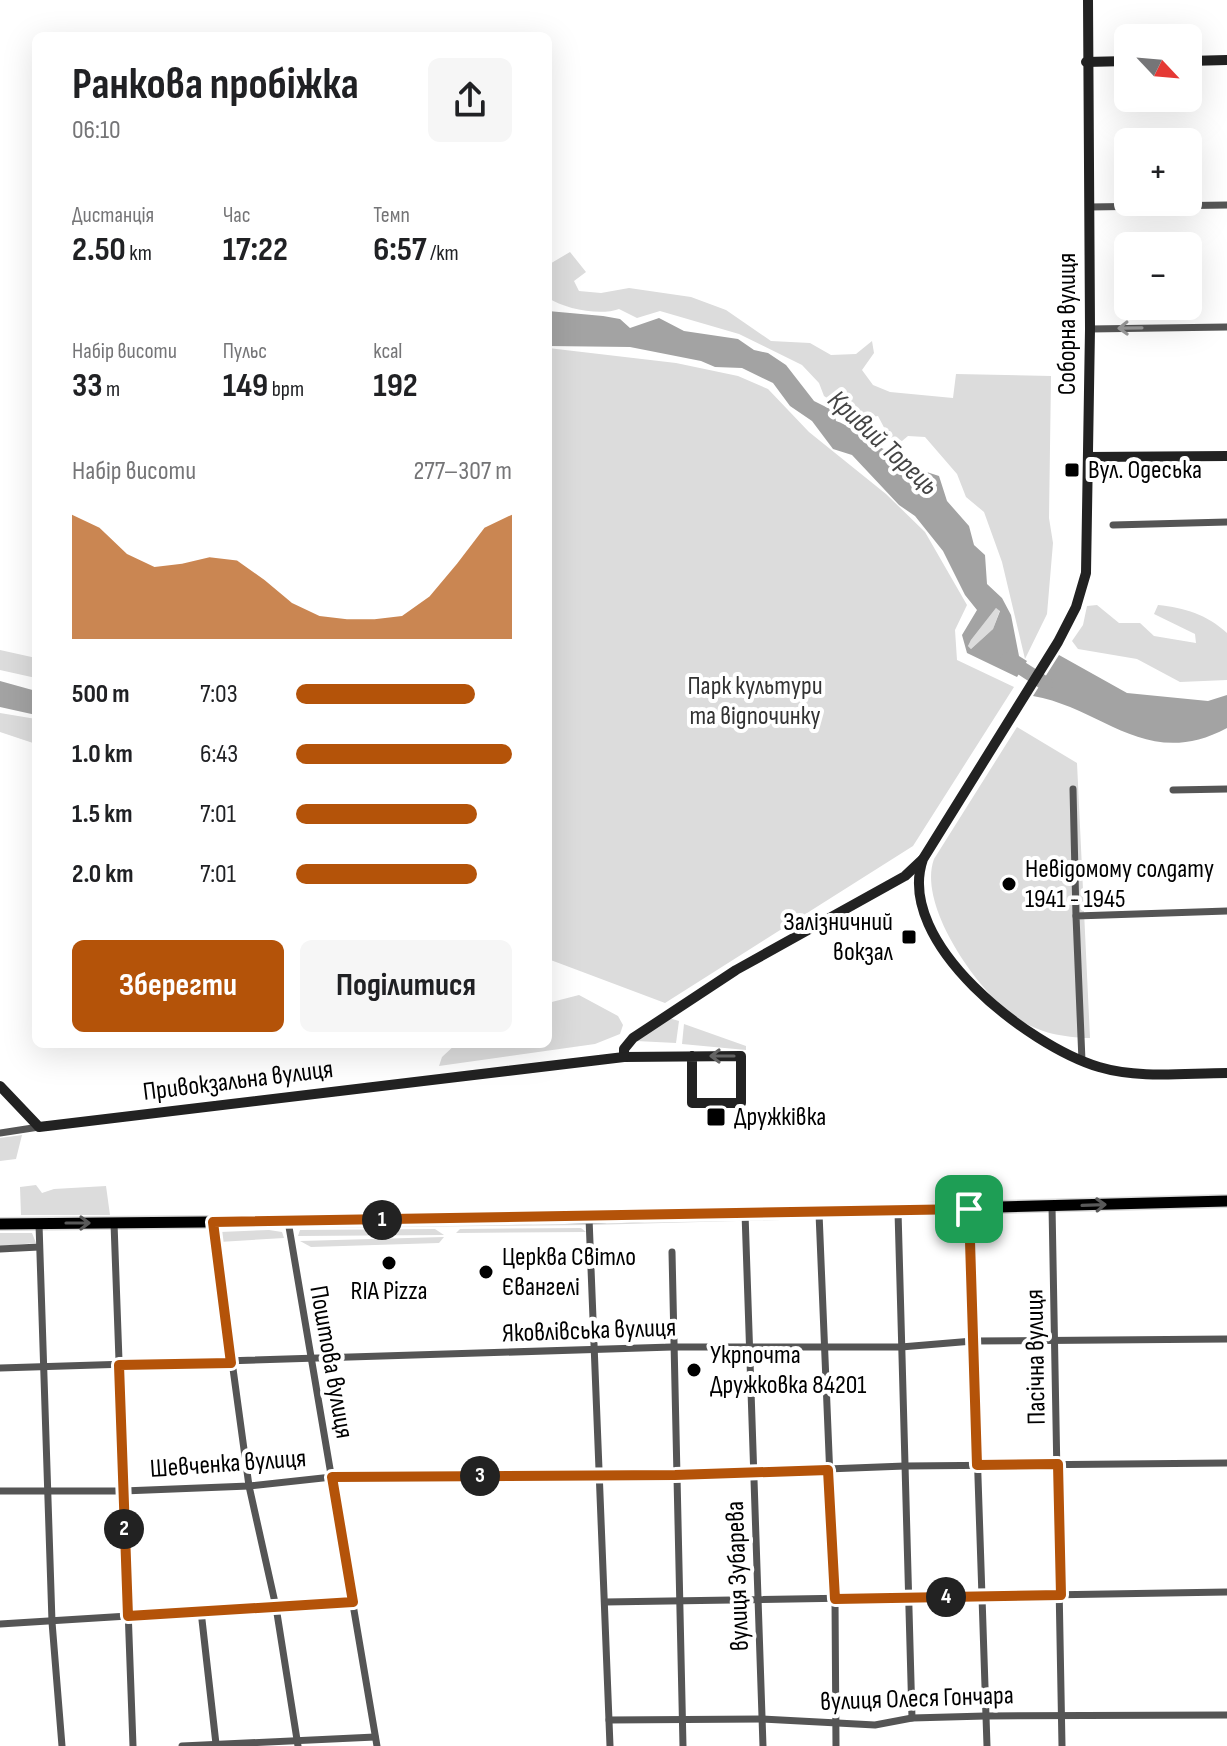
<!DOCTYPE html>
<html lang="uk">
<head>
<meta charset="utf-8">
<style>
	:root { --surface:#fff; --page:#f6f6f6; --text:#202124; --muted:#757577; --accent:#b45309 }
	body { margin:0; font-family:"Sofia Sans Condensed",sans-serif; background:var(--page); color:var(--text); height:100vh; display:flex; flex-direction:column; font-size:30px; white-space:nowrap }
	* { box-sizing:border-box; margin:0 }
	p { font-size:26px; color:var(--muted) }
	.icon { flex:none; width:44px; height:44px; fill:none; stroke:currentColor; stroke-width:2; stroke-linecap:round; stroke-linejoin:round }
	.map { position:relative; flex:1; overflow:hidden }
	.panel { position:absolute; left:32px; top:32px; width:520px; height:1016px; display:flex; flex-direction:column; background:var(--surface); border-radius:12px; box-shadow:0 8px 32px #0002 }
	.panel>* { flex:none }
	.needle { width:52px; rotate:116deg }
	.tools { position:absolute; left:1114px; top:24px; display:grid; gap:16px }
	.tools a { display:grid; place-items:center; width:88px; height:88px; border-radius:12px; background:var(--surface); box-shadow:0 8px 32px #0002; font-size:40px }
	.pin { position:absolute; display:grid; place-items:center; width:68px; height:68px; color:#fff; margin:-34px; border-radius:16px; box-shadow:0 4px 12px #0006 }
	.km { position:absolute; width:40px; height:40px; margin:-20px; border-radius:50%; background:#222; color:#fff; font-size:22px; line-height:40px; text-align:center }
	.round { display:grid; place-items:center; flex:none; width:84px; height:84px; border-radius:12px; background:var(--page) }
	.summary { display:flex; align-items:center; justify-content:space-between; height:136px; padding:0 40px }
	h1 { font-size:44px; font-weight:700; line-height:60px }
	.metrics { display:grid; grid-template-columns:repeat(3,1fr); gap:12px; height:136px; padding:8px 40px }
	.metrics div { display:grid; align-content:center }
	.metrics b { font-size:34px; font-weight:700 }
	.metrics small { font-size:22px; font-weight:400 }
	.metrics p { font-size:22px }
	.chart { height:224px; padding:16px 40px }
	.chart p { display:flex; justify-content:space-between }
	.chart svg { width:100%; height:144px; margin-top:8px; fill:var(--accent); opacity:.7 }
	.button { display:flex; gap:16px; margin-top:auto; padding:16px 40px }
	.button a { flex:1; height:92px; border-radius:12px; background:var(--accent); color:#fff; font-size:32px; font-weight:700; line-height:92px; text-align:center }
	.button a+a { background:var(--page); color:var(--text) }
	ul { padding:0 40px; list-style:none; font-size:26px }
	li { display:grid; grid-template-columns:128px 96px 1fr; align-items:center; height:60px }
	li i { height:20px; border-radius:10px; background:var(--accent) }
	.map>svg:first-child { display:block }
</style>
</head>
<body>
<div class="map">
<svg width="1227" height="1746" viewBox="0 0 1227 1746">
	<rect width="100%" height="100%" fill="#fff"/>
	<g fill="#dcdcdc">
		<path d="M570,252L586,272L574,281L579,291L601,293L629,288L691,297L726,310L771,341L810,343L831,355L856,354L872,341L874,353L862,370L873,385L890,392L953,398L956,374L1051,376L1049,518L1053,543L1047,614L1025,659L1002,562L984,512L966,497L957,474L925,437L908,436L902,441L889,437L878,416L858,419L824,396L819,383L802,365L739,334L660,311L637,318L619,309C600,316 565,309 548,298V265Z"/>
		<polygon points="548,348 676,363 738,376 768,389 809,432 886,494 925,532 967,605 955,630 957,660 1014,687 913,846 665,1003 548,959"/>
		<path d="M1097,605L1119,623H1140L1154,636L1196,643L1195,634L1154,614L1158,605C1185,608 1206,614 1227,633V680L1180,682L1137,659L1078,649L1072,641L1083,625L1087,606Z"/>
		<polygon points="996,608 1000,610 993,629 971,649 968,646 971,640"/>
		<polygon points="0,650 36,658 36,678 0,670"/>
		<polygon points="0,713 36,719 36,744 0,732"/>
		<path d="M1017,727L1077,763L1090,1038C1062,1037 1038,1033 1014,1016C977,990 917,905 934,859Z"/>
		<polygon points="579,995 618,1016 623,1025 620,1034 595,1044 439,1066 442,1057 456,1044 548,1044 548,1003"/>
		<polygon points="669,1018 679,1021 676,1043 636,1041"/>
		<polygon points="684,1024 746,1046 746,1050 682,1044"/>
		<polygon points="22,1135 16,1159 0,1161 0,1138"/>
		<polygon points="36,1185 42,1193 54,1189 106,1186 110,1215 21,1215 20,1187"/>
		<polygon points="581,1228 586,1232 456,1233 460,1229"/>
		<polygon points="435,1229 444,1235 298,1236 300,1230"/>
		<polygon points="269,1230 282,1232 284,1238 219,1242 220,1232"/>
		<polygon points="0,1233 32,1233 36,1243 0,1246"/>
		<polygon points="444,1237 439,1243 311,1247 300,1241"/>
	</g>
	<g fill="#a3a3a3" fill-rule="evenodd">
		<path d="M548,311L603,316L620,319L630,328L659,318L684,331L738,339L754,350L768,353L786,365L814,401L834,411L836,421C859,429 869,446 890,451L899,463L939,476L947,501L969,526L974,545L985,555L987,584L1002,598L1011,615L1019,656L1027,661L1017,677L967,653L962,635L977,610L965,595L943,551L915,516L899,505L852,455L833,449L812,421L790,406L773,383L742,368L715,367L701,361L630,347L548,346ZM996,608L1000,611L993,629L971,649L968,646L971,640Z"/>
		<path d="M1059,655L1127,693L1208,701L1227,695V728C1147,771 1103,708 1033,696Z"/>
		<polygon points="0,681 36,691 36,715 0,707"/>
	</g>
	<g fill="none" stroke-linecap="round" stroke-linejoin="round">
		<polyline stroke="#a3a3a3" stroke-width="14" points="1007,659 1046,684"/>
		<g stroke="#dbdbdb" stroke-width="14">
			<polyline id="primary" points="0,1224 589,1218 1227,1201"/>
		</g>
		<g stroke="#555" stroke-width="7">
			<polyline points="1089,207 1227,205"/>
			<polyline points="1090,329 1227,327"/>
			<polyline points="1113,525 1227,522"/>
			<polyline points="1073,789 1076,916"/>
			<polyline points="1173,790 1227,789"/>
			<polyline points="1082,1061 1076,916 1227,911"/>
			<polyline points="0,1133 39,1127"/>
			<polyline points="1052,1206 1062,1746"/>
			<polyline points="969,1209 987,1746"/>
			<polyline points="898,1211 912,1718"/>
			<polyline points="745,1213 763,1746"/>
			<polyline points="819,1213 835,1599 836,1746"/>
			<polyline points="589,1218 610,1746"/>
			<polyline points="288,1221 377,1746"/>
			<polyline points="213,1222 249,1486 276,1607 298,1746"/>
			<polyline points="114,1223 133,1746"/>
			<polyline points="39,1224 52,1622 62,1746"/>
			<polyline points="0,1249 39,1247"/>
			<polyline points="672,1252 683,1746"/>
			<polyline points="0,1368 672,1347 901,1347 973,1341 1227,1339"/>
			<polyline points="0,1491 123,1491 249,1486 332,1477 675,1475 905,1466 1227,1463"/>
			<polyline points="605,1602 1227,1592"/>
			<polyline points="201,1611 216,1744"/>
			<polyline points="0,1624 353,1602"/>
			<polyline points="609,1720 762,1719 875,1725 912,1718 985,1716 1227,1715"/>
			<polyline points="182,1746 375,1737"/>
		</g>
		<g stroke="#222" stroke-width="10">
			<path d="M1088,0L1090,329L1086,573L1076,607L1058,642L923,859C894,943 1029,1046 1099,1067C1139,1079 1185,1073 1227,1073"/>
			<polyline points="1188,61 1227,60"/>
			<polyline points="1086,62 1128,61"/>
			<polyline points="1088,457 1227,456"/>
			<polyline points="692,1056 692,1103 741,1103 741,1056 624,1057 624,1049 633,1038 736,970 905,876 922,860"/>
			<polyline points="0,1086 39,1127 624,1057"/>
		</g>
		<use href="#primary" stroke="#000" stroke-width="11"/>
	</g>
	<defs><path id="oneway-shaft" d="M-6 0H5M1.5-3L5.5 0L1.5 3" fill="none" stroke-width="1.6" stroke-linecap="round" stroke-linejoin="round" transform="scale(2)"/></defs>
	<use stroke="#999" href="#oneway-shaft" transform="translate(1130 328) rotate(179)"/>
	<use stroke="#646464" href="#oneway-shaft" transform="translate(722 1056) rotate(180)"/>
	<g stroke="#595959">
		<use href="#oneway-shaft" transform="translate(1094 1205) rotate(-2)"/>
		<use href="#oneway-shaft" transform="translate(78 1223)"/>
	</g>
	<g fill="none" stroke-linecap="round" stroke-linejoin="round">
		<g stroke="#fff" stroke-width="16">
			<polygon id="route" points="969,1209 977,1465 1058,1464 1061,1595 835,1599 828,1470 675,1475 332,1477 353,1602 128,1616 119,1365 231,1363 213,1222"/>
		</g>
		<use href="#route" stroke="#b45309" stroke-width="10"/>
	</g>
	<g fill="#000" stroke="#fff" stroke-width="3">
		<rect x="1064" y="462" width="16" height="16" rx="4"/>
		<circle cx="1009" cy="884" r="8"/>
		<rect x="901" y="929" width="16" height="16" rx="4"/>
		<rect x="706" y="1107" width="20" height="20" rx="4"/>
		<circle cx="389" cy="1263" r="8"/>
		<circle cx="486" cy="1272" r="8"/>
		<circle cx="694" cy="1370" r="8"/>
	</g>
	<g text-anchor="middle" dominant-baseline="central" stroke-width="8" stroke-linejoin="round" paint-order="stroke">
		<g font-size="26" fill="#000" stroke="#fff">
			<text transform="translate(1067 324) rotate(-90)">Соборна вулиця</text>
			<text transform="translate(238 1081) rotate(-7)">Привокзальна вулиця</text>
			<text transform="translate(589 1331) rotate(-2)">Яковлівська вулиця</text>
			<text transform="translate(1036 1357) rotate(-91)">Пасічна вулиця</text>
			<text transform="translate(331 1362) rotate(80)">Поштова вулиця</text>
			<text transform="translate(228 1464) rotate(-4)">Шевченка вулиця</text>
			<text transform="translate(738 1576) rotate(-92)">вулиця Зубарева</text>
			<text transform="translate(917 1699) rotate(-2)">вулиця Олеся Гончара</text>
		</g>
		<g font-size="26" fill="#000" stroke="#fff" text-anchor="start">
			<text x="1088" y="470">Вул. Одеська</text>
			<text x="1025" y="869">Невідомому солдату<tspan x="1025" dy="30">1941 - 1945</tspan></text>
			<text x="893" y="922" text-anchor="end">Залізничний<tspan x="893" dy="30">вокзал</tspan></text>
			<text x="734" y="1117">Дружківка</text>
			<text x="502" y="1257">Церква Світло<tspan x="502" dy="30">Євангелі</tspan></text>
			<text x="389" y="1291" text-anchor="middle">RIA Pizza</text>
			<text x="710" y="1355">Укрпочта<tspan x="710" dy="30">Дружковка 84201</tspan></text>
		</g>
		<g font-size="26" fill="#333" stroke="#fff">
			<text x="755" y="686">Парк культури<tspan x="755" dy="30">та відпочинку</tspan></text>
		</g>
		<g font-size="28" font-style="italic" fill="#444" stroke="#fff">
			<text transform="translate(883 443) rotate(43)">Кривий Торець</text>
		</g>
	</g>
</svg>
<div class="tools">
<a><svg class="needle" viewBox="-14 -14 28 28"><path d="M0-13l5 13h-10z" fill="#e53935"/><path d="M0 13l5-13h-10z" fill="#757577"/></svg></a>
<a>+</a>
<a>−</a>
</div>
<div class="pin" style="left:969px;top:1209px;background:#1e9e55"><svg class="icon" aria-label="arrive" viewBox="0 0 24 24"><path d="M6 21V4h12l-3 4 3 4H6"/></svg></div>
<b class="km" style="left:382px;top:1220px">1</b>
<b class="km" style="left:124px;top:1529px">2</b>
<b class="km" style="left:480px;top:1476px">3</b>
<b class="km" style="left:946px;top:1597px">4</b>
<section class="panel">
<div class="summary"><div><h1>Ранкова пробіжка</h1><p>06:10</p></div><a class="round"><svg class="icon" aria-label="share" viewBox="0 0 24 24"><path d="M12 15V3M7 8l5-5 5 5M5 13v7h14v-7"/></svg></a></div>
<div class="metrics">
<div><p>Дистанція</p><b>2.50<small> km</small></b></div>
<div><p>Час</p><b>17:22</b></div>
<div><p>Темп</p><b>6:57<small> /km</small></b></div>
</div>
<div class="metrics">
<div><p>Набір висоти</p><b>33<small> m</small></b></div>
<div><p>Пульс</p><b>149<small> bpm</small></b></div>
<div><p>kcal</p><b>192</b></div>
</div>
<div class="chart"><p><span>Набір висоти</span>277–307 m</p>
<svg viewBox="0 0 160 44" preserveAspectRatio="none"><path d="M0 44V6L10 10L20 18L30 22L40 21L50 19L60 20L70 26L80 33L90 37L100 38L110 38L120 37L130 31L140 21L150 10L160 6V44z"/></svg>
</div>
<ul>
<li><b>500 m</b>7:03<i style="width:83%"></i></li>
<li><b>1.0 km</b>6:43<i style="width:100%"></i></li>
<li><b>1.5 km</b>7:01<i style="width:84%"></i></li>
<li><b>2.0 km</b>7:01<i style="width:84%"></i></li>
</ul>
<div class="button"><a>Зберегти</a><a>Поділитися</a></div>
</section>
</div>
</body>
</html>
